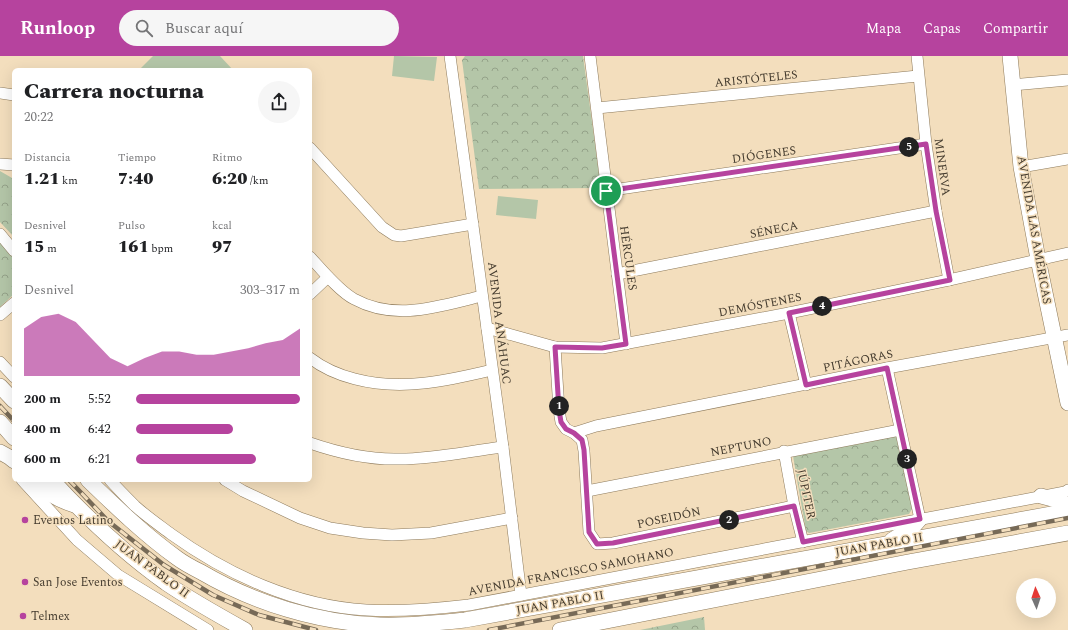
<!DOCTYPE html>
<html lang="es">
<head>
<meta charset="utf-8">
<style>
	:root { --surface:#fff; --page:#f6f6f6; --text:#202124; --muted:#757577; --accent:#b6439e }
	body { margin:0; font-family:Spectral,serif; background:var(--page); color:var(--text); height:100vh; display:flex; flex-direction:column; font-size:15px; white-space:nowrap }
	* { box-sizing:border-box; margin:0 }
	p { font-size:13px; color:var(--muted) }
	.icon { flex:none; width:22px; height:22px; fill:none; stroke:currentColor; stroke-width:2; stroke-linecap:round; stroke-linejoin:round }
	.map { position:relative; flex:1; overflow:hidden }
	.side { position:absolute; left:12px; top:12px; width:300px; height:414px; display:flex; flex-direction:column; background:var(--surface); border-radius:6px; box-shadow:0 4px 16px #0002 }
	.side>* { flex:none }
	.needle { width:26px; rotate:357deg }
	.fabs { position:absolute; left:1016px; top:522px; display:grid; gap:8px }
	.fabs a { display:grid; place-items:center; width:40px; height:40px; border-radius:50%; background:var(--surface); box-shadow:0 4px 16px #0002; font-size:20px }
	.pin { position:absolute; display:grid; place-items:center; width:34px; height:34px; color:#fff; margin:-17px; border:2px solid #fff; border-radius:50%; box-shadow:0 1px 4px #0007 }
	.km { position:absolute; width:20px; height:20px; margin:-10px; border-radius:50%; background:#222; color:#fff; font-size:11px; line-height:20px; text-align:center }
	.round { display:grid; place-items:center; flex:none; width:42px; height:42px; border-radius:21px; background:var(--page) }
	.headline { display:flex; align-items:center; justify-content:space-between; height:68px; padding:0 12px }
	h1 { font-size:22px; font-weight:800; line-height:30px }
	.figures { display:grid; grid-template-columns:repeat(3,1fr); gap:6px; height:68px; padding:4px 12px }
	.figures div { display:grid; align-content:center }
	.figures b { font-size:17px; font-weight:800 }
	.figures small { font-size:11px; font-weight:400 }
	.figures p { font-size:11px }
	.chart { height:112px; padding:8px 12px }
	.chart p { display:flex; justify-content:space-between }
	.chart svg { width:100%; height:72px; margin-top:4px; fill:var(--accent); opacity:.7 }
	ul { padding:0 12px; list-style:none; font-size:13px }
	li { display:grid; grid-template-columns:64px 48px 1fr; align-items:center; height:30px }
	li i { height:10px; border-radius:5px; background:var(--accent) }
	header { display:flex; align-items:center; gap:24px; box-sizing:border-box; height:56px; padding:0 20px; background:var(--accent); color:#fff }
	header strong { font-size:19px }
	nav { display:flex; gap:22px; margin-inline-start:auto; font-size:14px }
	.search { width:280px; height:36px; background:var(--page); display:flex; align-items:center; gap:10px; box-sizing:border-box; padding:0 14px; border-radius:22px; color:var(--muted); font-size:15px }
	.map>svg:first-child { display:block }
</style>
</head>
<body>
<header>
<strong>Runloop</strong>
<div class="search"><svg class="icon" aria-label="search" viewBox="0 0 24 24"><circle cx="10" cy="10" r="6"/><path d="M15 15l6 6"/></svg>Buscar aquí</div>
<nav><a>Mapa</a><a>Capas</a><a>Compartir</a></nav>
</header>
<div class="map">
<svg width="1068" height="574" viewBox="0 0 1068 574">
	<defs>
		<pattern id="park-crowns" width="20" height="18" patternUnits="userSpaceOnUse"><rect width="20" height="18" fill="#b4c6a8"/><path d="M2 6a3 3 0 1 1 6 0M12 15a3 3 0 1 1 6 0" fill="none" stroke="#94a289"/></pattern>
	</defs>
	<rect width="100%" height="100%" fill="#f3debd"/>
	<g fill="url(#park-crowns)">
		<polygon points="465,0 583,0 601,132 479,133 462,4"/>
		<polygon points="0,115 12,122 14,120 14,181 0,166"/>
		<polygon points="0,185 14,201 14,238 0,251"/>
		<polygon points="897,378 912,453 909,458 809,477 806,475 793,400"/>
		<polygon points="704,561 705,574 640,574"/>
	</g>
	<g fill="#b4c6a8">
		<polygon points="153,0 220,0 233,14 139,14"/>
		<polygon points="394,0 437,1 434,25 392,20"/>
		<polygon points="498,140 538,144 536,163 496,159"/>
	</g>
	<g fill="none" stroke-linecap="round" stroke-linejoin="round">
		<g stroke="#8d7a5b" stroke-width="12">
			<g id="street">
				<polyline points="450,0 503,391 521,539"/>
				<polyline points="590,0 626,288"/>
				<polyline points="917,0 926,88 936,155 949,224"/>
				<polyline points="1012,29 1068,24"/>
				<polyline points="0,37 14,39"/>
				<polyline points="597,52 918,20"/>
				<polyline points="310,92 382,171 394,179 401,180 473,168"/>
				<polyline points="0,108 14,109"/>
				<polyline points="1021,111 1068,103"/>
				<polyline points="606,135 926,88"/>
				<polyline points="0,178 14,195"/>
				<path d="M310,201C322,214 339,235 354,243C396,266 440,250 482,240"/>
				<polyline points="617,218 936,155"/>
				<polyline points="310,238 328,221"/>
				<polyline points="789,257 806,329"/>
				<polyline points="0,259 14,247"/>
				<polyline points="487,272 555,291 602,292 789,257 949,224 1068,197"/>
				<polyline points="555,291 559,354 561,366 566,373 574,377 582,384 584,395 589,476 597,488 613,487 794,450"/>
				<path d="M310,302C323,312 339,319 355,323C401,335 446,325 492,314"/>
				<polyline points="0,306 14,321"/>
				<polyline points="887,312 920,463"/>
				<polyline points="574,377 596,370 887,312 1068,279"/>
				<path d="M310,387C339,397 369,404 400,403C434,403 469,395 503,391"/>
				<polyline points="784,395 794,450 803,486"/>
				<polyline points="22,424 77,484 118,519 208,574"/>
				<path d="M110,424C118,433 127,442 135,450C146,460 159,469 171,478C228,519 296,550 366,554C401,556 435,553 469,549L1065,436L1068,434"/>
				<polyline points="225,424 243,435 300,462 330,472 363,477 392,479 431,477 512,462"/>
				<polyline points="587,435 900,374"/>
			</g>
		</g>
		<g stroke="#8d7a5b" stroke-width="16">
			<g id="secondary">
				<polyline points="1010,0 1021,111 1038,203 1068,347"/>
				<polyline points="0,330 14,345"/>
				<polyline points="0,366 14,382"/>
				<polyline points="0,396 9,401 14,405"/>
				<path d="M33,424C47,437 56,443 74,449"/>
				<path d="M52,424C87,462 124,497 166,527C191,544 218,559 245,574"/>
				<path d="M88,424C117,452 145,479 177,502C185,508 193,512 201,516C254,547 318,567 380,569C409,570 437,567 465,564L1068,455"/>
				<polyline points="1041,440 1056,444 1068,449"/>
				<polyline points="892,484 912,472 920,463"/>
				<polyline points="560,574 908,506 1068,477"/>
			</g>
		</g>
		<use href="#street" stroke="#fff" stroke-width="11"/>
		<use href="#secondary" stroke="#fff" stroke-width="15"/>
		<g stroke="#776a57" stroke-width="4.5">
			<g id="rail">
				<polyline points="0,350 14,365"/>
				<polyline points="69,424 108,465 164,509 213,539 259,559 316,574"/>
				<polyline points="489,574 1068,462"/>
			</g>
		</g>
		<use href="#rail" stroke="#f3debd" stroke-width="3" stroke-dasharray="9" stroke-linecap="butt"/>
	</g>
	<g fill="none" stroke-linecap="round" stroke-linejoin="round">
		<g stroke="#fff" stroke-width="8">
			<polygon id="route" points="926,88 936,155 950,224 789,257 806,329 887,312 920,463 803,486 794,450 613,487 597,488 589,476 584,394 582,384 574,377 566,373 561,366 559,354 555,291 602,292 626,288 606,135"/>
		</g>
		<use href="#route" stroke="#b6439e" stroke-width="5"/>
	</g>
	<g fill="#b6439e" stroke="#f3debd" stroke-width="1.5">
		<circle cx="25" cy="464" r="4"/>
		<circle cx="25" cy="526" r="4"/>
		<circle cx="23" cy="560" r="4"/>
	</g>
	<g text-anchor="middle" dominant-baseline="central" stroke-width="3" stroke-linejoin="round" paint-order="stroke">
		<g font-size="12" fill="#443b2e" stroke="#f3debd">
			<text transform="translate(756 23) rotate(-6)">ARISTÓTELES</text>
			<text transform="translate(764 99) rotate(-8)">DIÓGENES</text>
			<text transform="translate(942 111) rotate(82)">MINERVA</text>
			<text transform="translate(774 174) rotate(-11)">SÉNECA</text>
			<text transform="translate(1034 174) rotate(80)">AVENIDA LAS AMÉRICAS</text>
			<text transform="translate(628 202) rotate(82)">HÉRCULES</text>
			<text transform="translate(760 249) rotate(-11)">DEMÓSTENES</text>
			<text transform="translate(499 267) rotate(83)">AVENIDA ANÁHUAC</text>
			<text transform="translate(858 305) rotate(-12)">PITÁGORAS</text>
			<text transform="translate(741 391) rotate(-11)">NEPTUNO</text>
			<text transform="translate(806 438) rotate(78)">JÚPITER</text>
			<text transform="translate(669 462) rotate(-12)">POSEIDÓN</text>
			<text transform="translate(879 489) rotate(-10)">JUAN PABLO II</text>
			<text transform="translate(152 513) rotate(36)">JUAN PABLO II</text>
			<text transform="translate(571 516) rotate(-11)">AVENIDA FRANCISCO SAMOHANO</text>
			<text transform="translate(560 547) rotate(-10)">JUAN PABLO II</text>
		</g>
		<g font-size="12" fill="#443b2e" stroke="#f3debd" text-anchor="start">
			<text x="33" y="464">Eventos Latino</text>
			<text x="33" y="526">San Jose Eventos</text>
			<text x="31" y="560">Telmex</text>
		</g>
	</g>
</svg>
<div class="fabs">
<a><svg class="needle" viewBox="-14 -14 28 28"><path d="M0-13l5 13h-10z" fill="#e53935"/><path d="M0 13l5-13h-10z" fill="#757577"/></svg></a>
</div>
<div class="pin" style="left:606px;top:135px;background:#1e9e55"><svg class="icon" aria-label="arrive" viewBox="0 0 24 24"><path d="M6 21V4h12l-3 4 3 4H6"/></svg></div>
<b class="km" style="left:559px;top:350px">1</b>
<b class="km" style="left:729px;top:464px">2</b>
<b class="km" style="left:907px;top:403px">3</b>
<b class="km" style="left:822px;top:250px">4</b>
<b class="km" style="left:909px;top:91px">5</b>
<section class="side">
<div class="headline"><div><h1>Carrera nocturna</h1><p>20:22</p></div><a class="round"><svg class="icon" aria-label="share" viewBox="0 0 24 24"><path d="M12 15V3M7 8l5-5 5 5M5 13v7h14v-7"/></svg></a></div>
<div class="figures">
<div><p>Distancia</p><b>1.21<small> km</small></b></div>
<div><p>Tiempo</p><b>7:40</b></div>
<div><p>Ritmo</p><b>6:20<small> /km</small></b></div>
</div>
<div class="figures">
<div><p>Desnivel</p><b>15<small> m</small></b></div>
<div><p>Pulso</p><b>161<small> bpm</small></b></div>
<div><p>kcal</p><b>97</b></div>
</div>
<div class="chart"><p><span>Desnivel</span>303–317 m</p>
<svg viewBox="0 0 160 44" preserveAspectRatio="none"><path d="M0 44V15L10 8L20 6L30 11L40 22L50 33L60 38L70 33L80 29L90 29L100 31L110 31L120 29L130 27L140 24L150 22L160 15V44z"/></svg>
</div>
<ul>
<li><b>200 m</b>5:52<i style="width:100%"></i></li>
<li><b>400 m</b>6:42<i style="width:59%"></i></li>
<li><b>600 m</b>6:21<i style="width:73%"></i></li>
</ul>
</section>
</div>
</body>
</html>
